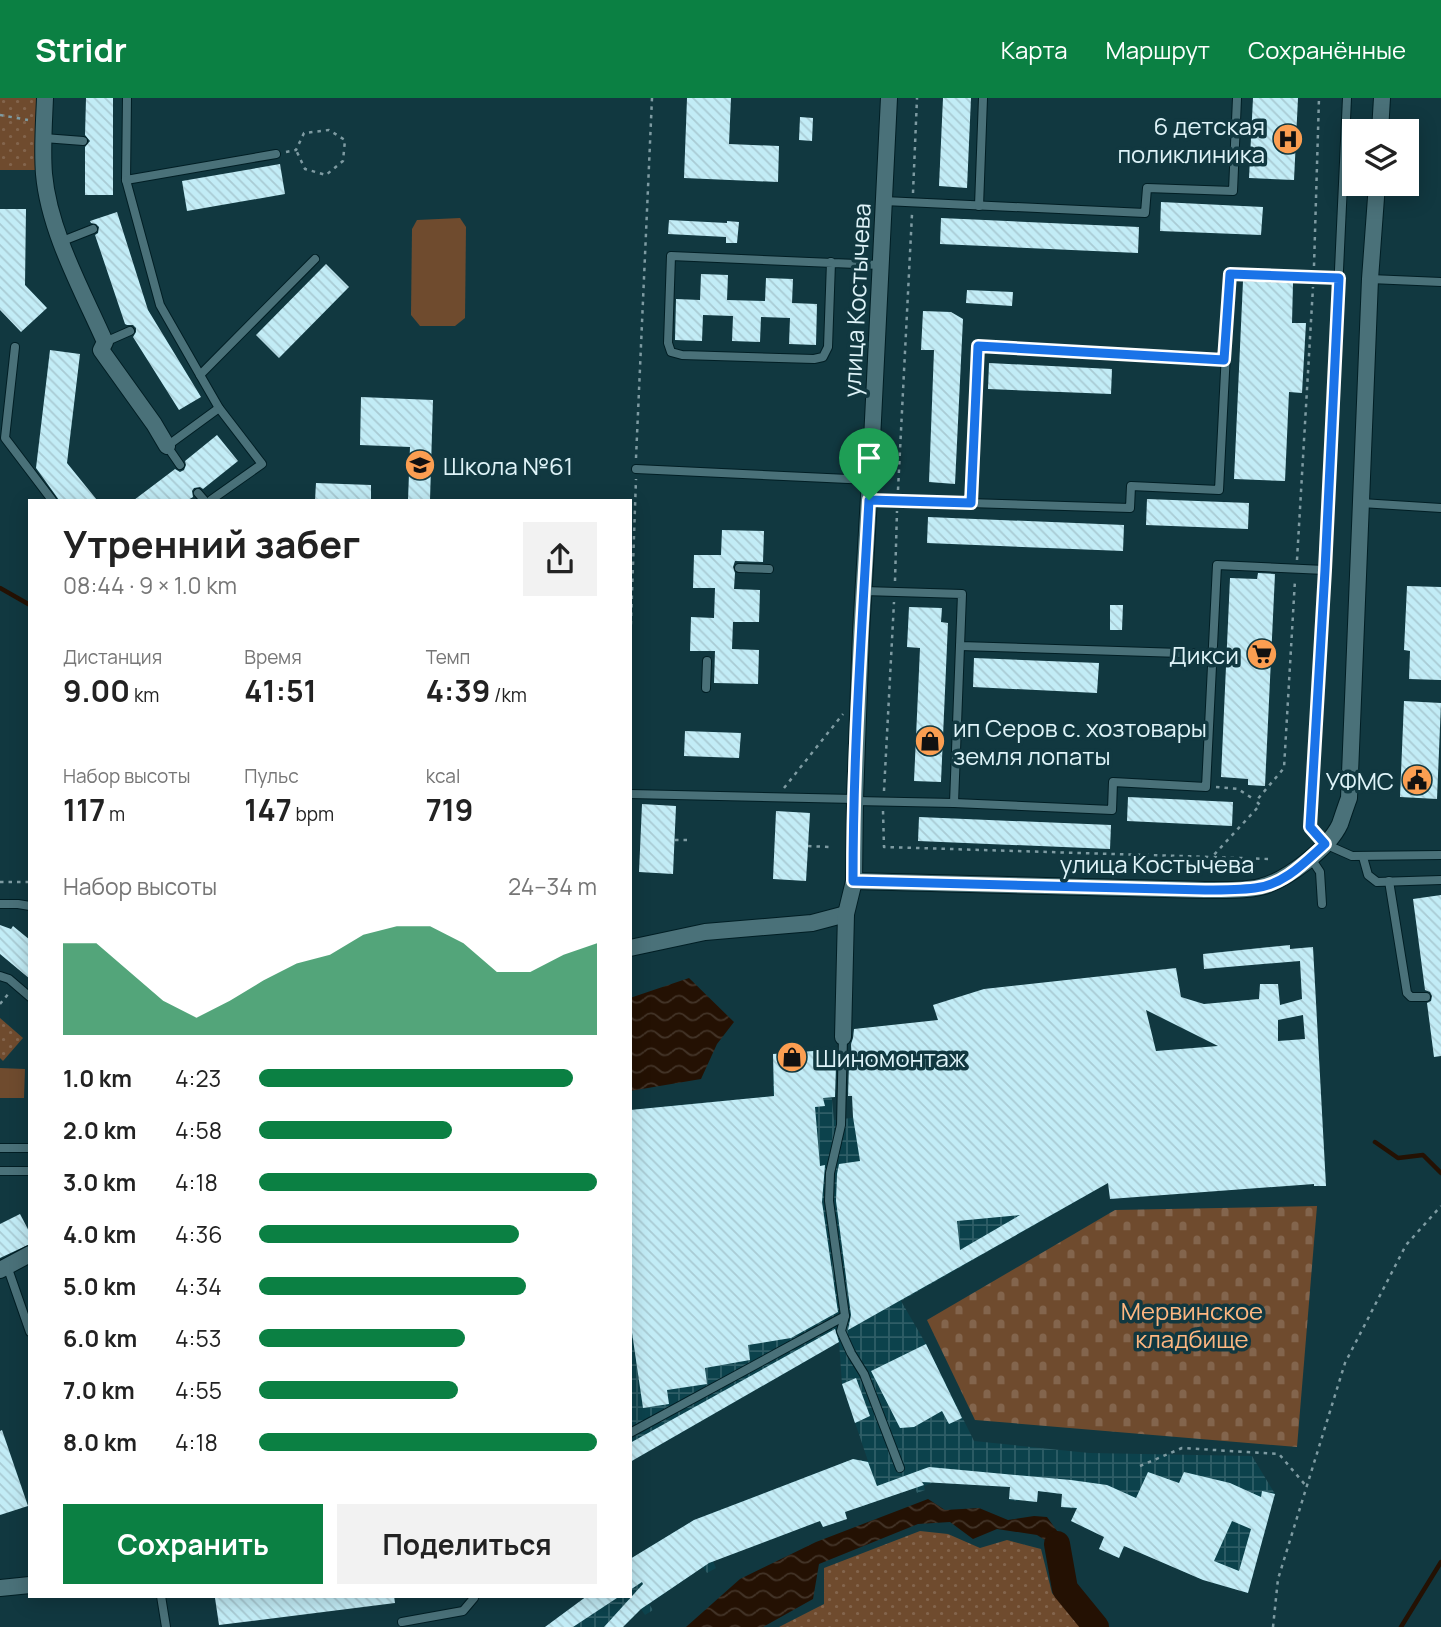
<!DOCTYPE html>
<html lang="ru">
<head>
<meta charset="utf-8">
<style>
	:root { --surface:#fff; --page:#f2f2f2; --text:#222; --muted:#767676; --accent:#0b8043 }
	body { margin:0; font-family:Manrope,sans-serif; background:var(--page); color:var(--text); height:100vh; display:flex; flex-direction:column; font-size:26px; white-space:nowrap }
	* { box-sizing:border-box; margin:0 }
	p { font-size:23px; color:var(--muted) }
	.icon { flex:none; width:38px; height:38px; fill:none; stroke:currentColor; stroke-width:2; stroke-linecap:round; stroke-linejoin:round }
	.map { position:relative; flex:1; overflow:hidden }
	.side { position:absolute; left:28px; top:401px; width:604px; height:1099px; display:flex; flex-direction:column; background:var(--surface); border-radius:0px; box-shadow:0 4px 18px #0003 }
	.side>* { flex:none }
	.buttons { position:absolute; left:1342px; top:21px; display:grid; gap:14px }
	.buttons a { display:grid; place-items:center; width:77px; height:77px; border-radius:0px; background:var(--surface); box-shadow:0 4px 18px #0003; font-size:35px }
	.pin { position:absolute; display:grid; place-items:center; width:60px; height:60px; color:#fff; margin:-72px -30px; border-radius:50% 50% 50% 0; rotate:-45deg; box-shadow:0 0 7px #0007 }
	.pin .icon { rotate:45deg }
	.round { display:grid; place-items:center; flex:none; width:74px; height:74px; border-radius:0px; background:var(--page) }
	.overview { display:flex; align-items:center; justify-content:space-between; height:119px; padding:0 35px }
	h1 { font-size:38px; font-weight:700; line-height:52px }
	.figures { display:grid; grid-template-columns:repeat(3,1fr); gap:10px; height:119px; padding:7px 35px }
	.figures div { display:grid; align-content:center }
	.figures b { font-size:30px; font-weight:700 }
	.figures small { font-size:19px; font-weight:400 }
	.figures p { font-size:19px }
	.chart { height:196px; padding:14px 35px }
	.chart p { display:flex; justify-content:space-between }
	.chart svg { width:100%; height:126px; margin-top:7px; fill:var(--accent); opacity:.7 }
	.button { display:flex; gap:14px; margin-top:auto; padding:14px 35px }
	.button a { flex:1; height:80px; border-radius:0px; background:var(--accent); color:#fff; font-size:28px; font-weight:700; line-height:80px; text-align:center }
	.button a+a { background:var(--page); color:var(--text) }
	ul { padding:0 35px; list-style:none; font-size:23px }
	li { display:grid; grid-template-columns:112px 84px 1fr; align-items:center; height:52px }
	li i { height:18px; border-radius:9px; background:var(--accent) }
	header { display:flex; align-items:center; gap:42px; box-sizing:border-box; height:98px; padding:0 35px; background:var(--accent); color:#fff }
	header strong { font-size:33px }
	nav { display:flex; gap:38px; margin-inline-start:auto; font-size:24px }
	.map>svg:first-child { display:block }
</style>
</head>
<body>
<header>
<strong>Stridr</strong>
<nav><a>Карта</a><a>Маршрут</a><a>Сохранённые</a></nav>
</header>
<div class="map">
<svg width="1441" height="1529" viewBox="0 0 1441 1529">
	<defs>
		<pattern id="industrial-grid" width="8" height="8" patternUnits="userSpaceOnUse" patternTransform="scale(1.75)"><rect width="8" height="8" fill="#0c424c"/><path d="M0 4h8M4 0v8" fill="none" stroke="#2f5e67"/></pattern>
		<pattern id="grass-dots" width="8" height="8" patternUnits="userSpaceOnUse" patternTransform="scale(1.75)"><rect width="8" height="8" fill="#6f4b2e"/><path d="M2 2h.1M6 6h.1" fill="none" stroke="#83654d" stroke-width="1.8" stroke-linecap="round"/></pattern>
		<pattern id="cemetery-stones" width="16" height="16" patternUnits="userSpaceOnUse" patternTransform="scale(1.75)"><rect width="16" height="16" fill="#6f4b2e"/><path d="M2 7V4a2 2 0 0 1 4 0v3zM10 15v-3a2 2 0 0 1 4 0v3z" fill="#83654d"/></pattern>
		<pattern id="water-waves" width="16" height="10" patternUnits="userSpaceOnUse" patternTransform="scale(1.75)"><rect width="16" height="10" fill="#241103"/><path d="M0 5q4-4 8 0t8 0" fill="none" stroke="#433428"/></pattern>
		<pattern id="building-back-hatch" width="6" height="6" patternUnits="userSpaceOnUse" patternTransform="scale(1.75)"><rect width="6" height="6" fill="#c2ecf6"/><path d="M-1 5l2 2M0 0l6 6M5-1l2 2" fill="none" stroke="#a9cbd4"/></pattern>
	</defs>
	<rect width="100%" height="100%" fill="#113840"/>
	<polygon fill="url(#industrial-grid)" points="827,952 834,1022 1126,988 1108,1085 901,1203 926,1246 974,1343 1089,1355 1252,1358 1275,1396 1248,1495 1203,1482 1125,1448 1119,1460 1099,1451 1104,1439 1071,1423 1077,1411 1061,1409 1062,1396 1038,1393 1037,1404 1026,1403 1027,1391 1020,1391 1018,1403 1009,1402 1010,1389 934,1384 924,1388 925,1392 917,1395 915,1390 845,1414 847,1421 823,1429 820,1423 713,1463 716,1470 707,1475 703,1469 649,1506 653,1512 645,1517 641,1511 623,1529 545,1529 587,1498 630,1498 630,1461 694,1422 853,1361 868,1363 842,1286 839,1244 630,1364 630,1012 773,998 773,956"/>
	<g fill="url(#grass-dots)">
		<rect x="0" y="0" width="36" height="72"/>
		<polygon points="0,920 23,940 3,963 0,960"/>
		<polygon points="920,1433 948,1436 980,1450 1007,1442 1041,1451 1052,1495 1082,1529 779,1529 824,1506 824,1470"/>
	</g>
	<polygon fill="url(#cemetery-stones)" points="1317,1108 1297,1349 975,1322 927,1222 1115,1112"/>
	<g fill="#6f4b2e">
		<polygon points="460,120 466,129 465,220 455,228 420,228 411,217 412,131 417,122"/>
		<polygon points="0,970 25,971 24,1000 0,1000"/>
	</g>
	<g fill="url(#water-waves)">
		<polygon points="689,880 734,924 717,946 701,981 630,993 630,900"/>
		<polygon points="928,1401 945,1412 979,1410 1008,1422 1034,1418 1047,1419 1060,1437 1056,1449 1037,1437 997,1431 973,1441 950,1424 918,1426 819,1466 813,1501 763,1529 686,1529 740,1481 816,1444"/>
	</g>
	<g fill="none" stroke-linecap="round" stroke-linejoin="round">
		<g stroke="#241103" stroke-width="4.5">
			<polyline points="0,490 30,507"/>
			<polyline points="1375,1044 1398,1060 1423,1057 1441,1075"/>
			<polyline points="1401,1529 1441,1464"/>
		</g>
		<polyline stroke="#241103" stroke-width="26" points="1057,1446 1065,1491 1096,1529"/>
	</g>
	<g fill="url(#building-back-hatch)" fill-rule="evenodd">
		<polygon points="86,0 113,0 113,97 85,97 85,49 90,43 85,37"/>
		<polygon points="687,0 731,0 729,46 779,48 778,84 684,80"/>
		<polygon points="943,0 971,0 967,90 939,88"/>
		<polygon points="1253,0 1298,0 1294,82 1249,80"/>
		<polygon points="800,19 813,20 812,43 799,42"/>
		<polygon points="280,66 285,96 187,113 182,83"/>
		<polygon points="1161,104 1263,109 1261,137 1160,133"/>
		<polygon points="0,111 26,111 25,187 47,210 21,234 0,212"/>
		<polygon points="117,114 148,212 201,299 179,312 133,239 136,234 136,230 133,227 127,227 125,226 95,137 98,135 99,129 96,126 91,125 90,123"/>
		<polygon points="941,120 1139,129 1138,155 940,146"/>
		<polygon points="669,122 727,125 727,123 739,124 737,145 726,145 726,139 668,136"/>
		<polygon points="326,166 349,189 279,260 256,237"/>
		<polygon points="701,176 728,177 727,202 765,203 766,180 793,181 792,205 817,206 816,247 789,246 790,220 761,219 760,244 732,243 733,218 703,217 702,243 675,242 676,201 700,202"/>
		<polygon points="1243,183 1293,185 1292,225 1306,225 1302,295 1289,294 1285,383 1234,381"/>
		<polygon points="967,192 1013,194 1012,208 966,205"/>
		<polygon points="923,213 951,214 963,221 955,386 929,384 934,252 921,252"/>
		<polygon points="50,252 80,256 67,365 97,402 59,402 36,370"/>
		<polygon points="989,265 1112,271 1111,296 988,291"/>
		<polygon points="361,299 433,302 430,402 408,402 410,349 360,347"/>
		<polygon points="217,337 238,363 203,391 200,389 194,390 192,393 193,399 188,402 134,402 175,371 180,374 184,372 186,367 185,363"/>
		<polygon points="316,385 371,387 371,402 315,402"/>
		<polygon points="1147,401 1249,405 1248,431 1146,427"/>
		<polygon points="928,419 1124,427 1123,453 927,445"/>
		<polygon points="722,432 764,433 763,464 735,463 733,469 735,475 734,491 760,492 759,524 733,524 732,551 759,552 758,586 714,585 715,553 690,553 691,519 714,520 715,490 693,490 694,457 721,457"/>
		<polygon points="1258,475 1275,476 1265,688 1248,687 1248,681 1221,679 1230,480 1257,481"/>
		<polygon points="1407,488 1441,489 1441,582 1409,581 1410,553 1404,552"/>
		<polygon points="1110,507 1123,507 1122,532 1110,532"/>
		<polygon points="909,509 942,510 941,524 948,525 941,684 914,683 920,550 907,549"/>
		<polygon points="974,560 1099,565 1097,595 973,589"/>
		<polygon points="1404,603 1441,605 1437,701 1400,699"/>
		<polygon points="685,633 741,635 739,660 684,658"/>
		<polygon points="1128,699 1233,704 1232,728 1127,723"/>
		<polygon points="642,706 676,708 673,776 639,774"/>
		<polygon points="776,713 810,715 806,783 773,781"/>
		<polygon points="919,719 1111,727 1110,751 918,743"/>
		<polygon points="1441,797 1441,958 1434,959 1427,905 1431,903 1432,898 1430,894 1425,892 1413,801"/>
		<polygon points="0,827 11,831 13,828 30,842 30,881 0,856"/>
		<path d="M1290,847V851L1313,849L1326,1088H1314V1086L1110,1101L1108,1085L848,1232L851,1217L836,1103L837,1076L839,1066L860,1063L853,1019L852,998H848L849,966H852L851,946L853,940L854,931L938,922L933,907L984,891L1176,870L1181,899L1204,906L1259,901L1260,886H1278L1280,907L1302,901L1300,863L1204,871L1203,856ZM1146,912L1218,948L1156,953ZM1303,917L1305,941L1278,943V922ZM1020,1117L960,1152L957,1123Z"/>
		<polygon points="827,952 829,968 836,968 835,999 823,1000 825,1008 815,1009 820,1068 825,1067 822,1104 838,1214 791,1240 748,1247 750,1262 705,1270 707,1286 667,1292 669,1306 643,1310 630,1221 630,1012 774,998 773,956"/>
		<polygon points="20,1116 30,1135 30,1146 0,1160 0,1126"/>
		<polygon points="835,1231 839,1244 630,1364 630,1345"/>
		<polygon points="926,1246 962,1320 949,1326 942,1313 914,1329 900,1330 871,1273"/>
		<polygon points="856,1280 870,1318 855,1325 842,1286"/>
		<polygon points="2,1332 28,1408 0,1417 0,1333"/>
		<path d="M853,1361L868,1364L877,1388L929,1369L1071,1382L1107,1387L1136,1400L1148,1374L1179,1385L1184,1374L1230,1385L1261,1399L1262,1393L1275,1396L1248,1495L1203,1482L1124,1448L1119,1460L1099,1451L1104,1439L1071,1423L1077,1410L1061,1409L1062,1396L1038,1393L1037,1404L1009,1401L1010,1389L922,1384L924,1387L845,1414L847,1421L823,1429L820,1423L709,1465L641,1511L623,1529H604L643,1486L642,1484L630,1492V1461L694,1422ZM1232,1423L1251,1431L1239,1473L1214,1463Z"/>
		<polygon points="228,1498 394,1498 395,1505 219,1527 215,1500"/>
		<polygon points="587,1498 620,1498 573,1529 545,1529"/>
	</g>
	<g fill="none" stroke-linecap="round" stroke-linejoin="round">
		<g stroke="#011e24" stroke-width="10">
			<g id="lane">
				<polyline points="127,0 126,82 276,56"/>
				<polyline points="1347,0 1325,472 1310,729 1325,746 1352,758 1441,757"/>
				<polyline points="44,40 83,43"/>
				<polyline points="126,82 160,207 200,277"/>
				<polyline points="884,103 1145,115 1147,90 1233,93 1237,0"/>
				<polyline points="979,108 983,0"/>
				<polyline points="60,144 93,131"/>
				<polyline points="831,164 828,249 823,259 814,261 682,257 671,254 668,245 671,158 880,167"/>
				<polyline points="1370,181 1441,184"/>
				<polyline points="105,244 130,233"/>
				<polyline points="15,249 5,340 52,402"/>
				<polyline points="180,367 167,348 219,310"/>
				<polyline points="636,371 870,382"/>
				<polyline points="198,395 204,402"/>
				<polyline points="211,402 262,366 219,310 200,277 315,161"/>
				<polyline points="869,402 1130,410 1131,388 1219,392 1230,176 1339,180"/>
				<polyline points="971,405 978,249 1224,262"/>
				<polyline points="1361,405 1441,410"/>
				<polyline points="739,470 769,471"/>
				<polyline points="864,493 962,496 960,548 1212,556"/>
				<polyline points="706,590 707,563"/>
				<polyline points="630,696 855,701"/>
				<polyline points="855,703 954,705 1112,712 1113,684 1206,689 1217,467 1325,472"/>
				<polyline points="954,705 960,548"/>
				<polyline points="1310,759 1320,774 1322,806"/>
				<polyline points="1363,759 1368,777 1377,784 1441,782"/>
				<polyline points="1389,783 1407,895 1411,899 1426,899"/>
				<polyline points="0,806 18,806 30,808"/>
				<polyline points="0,878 9,881 30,899"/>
				<polyline points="843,939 841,1027 830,1075 829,1103 845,1218 841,1233 851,1255 864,1276 900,1370"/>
				<polyline points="0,1050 30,1050"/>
				<polyline points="0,1073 30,1073"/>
				<polyline points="7,1168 30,1234"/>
				<polyline points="630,1335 845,1218"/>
				<polyline points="161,1498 166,1529"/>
				<polyline points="402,1524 463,1513 474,1500 474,1498"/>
			</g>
		</g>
		<g stroke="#011e24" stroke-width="18">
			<g id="street">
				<path d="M45,0C44,25 42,51 44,76C49,133 82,192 105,244L101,252L154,326L167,348"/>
				<polyline points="1380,33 1382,0"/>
				<path d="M854,783L1205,792C1223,792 1243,793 1260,789C1286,783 1329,750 1340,726C1343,717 1346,708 1349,700L1370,181L1377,86"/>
				<polyline points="630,850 705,834 812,825 846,816"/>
				<polyline points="843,939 846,816 854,783 855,701 861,534 870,382 889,0"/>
				<polyline points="0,1172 30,1156"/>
				<polyline points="0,1490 30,1487"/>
			</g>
		</g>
		<g stroke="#7e9ba2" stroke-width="2.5" stroke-dasharray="3.5 5" stroke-linecap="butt">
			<polyline points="0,17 28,22"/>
			<polyline points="286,54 296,52 304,35 329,32 345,42 343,63 326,77 305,71 296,52"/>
			<polyline points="913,95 917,0"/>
			<polyline points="1314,168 1319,0"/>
			<polyline points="636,360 652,0"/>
			<polyline points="898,392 912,116"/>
			<polyline points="1297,462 1313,189"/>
			<polyline points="895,483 897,413"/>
			<polyline points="630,552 636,381"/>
			<polyline points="1216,689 1238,691 1255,702"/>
			<polyline points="784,690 843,616"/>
			<polyline points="884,693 894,504"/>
			<polyline points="883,713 884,749 1212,759"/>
			<polyline points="675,742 687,742"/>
			<polyline points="808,748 830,749"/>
			<polyline points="1268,761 1212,759 1260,707 1256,703 1284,670 1295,482"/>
			<polyline points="0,784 30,784"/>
			<polyline points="0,906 9,895"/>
			<polyline points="1140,1368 1182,1350 1279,1356 1307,1389"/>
			<polyline points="1273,1529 1278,1481 1345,1265 1406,1147 1441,1108"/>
		</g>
		<use href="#lane" stroke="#4a7179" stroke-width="8"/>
		<use href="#street" stroke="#4a7179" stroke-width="16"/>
	</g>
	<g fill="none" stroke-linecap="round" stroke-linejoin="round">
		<g stroke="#fff" stroke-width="14">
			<path id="route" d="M1230,176L1339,180L1325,472L1310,729L1325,746C1305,764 1284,787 1255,790C1239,792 1222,792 1205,792L853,783C853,656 862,529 869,402L971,405L978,248L1224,262Z"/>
		</g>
		<use href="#route" stroke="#1a73e8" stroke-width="9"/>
	</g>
	<defs>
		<g id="hospital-disc" transform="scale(1.575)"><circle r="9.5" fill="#fb9e51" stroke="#113840"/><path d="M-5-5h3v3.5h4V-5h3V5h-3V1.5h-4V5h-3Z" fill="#111"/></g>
		<g id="school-disc" transform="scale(1.575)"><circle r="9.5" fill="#fb9e51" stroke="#113840"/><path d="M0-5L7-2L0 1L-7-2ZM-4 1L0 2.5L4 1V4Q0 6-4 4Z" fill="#111"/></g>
		<g id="supermarket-disc" transform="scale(1.575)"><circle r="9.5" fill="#fb9e51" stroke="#113840"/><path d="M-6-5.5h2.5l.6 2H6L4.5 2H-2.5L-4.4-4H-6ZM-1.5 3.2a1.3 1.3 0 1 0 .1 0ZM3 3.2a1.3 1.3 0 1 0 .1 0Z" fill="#111"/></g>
		<g id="shop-disc" transform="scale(1.575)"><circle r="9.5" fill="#fb9e51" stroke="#113840"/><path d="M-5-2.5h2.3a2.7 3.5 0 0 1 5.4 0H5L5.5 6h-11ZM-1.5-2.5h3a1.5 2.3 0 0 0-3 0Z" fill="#111"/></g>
		<g id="civic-disc" transform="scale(1.575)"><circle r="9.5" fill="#fb9e51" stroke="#113840"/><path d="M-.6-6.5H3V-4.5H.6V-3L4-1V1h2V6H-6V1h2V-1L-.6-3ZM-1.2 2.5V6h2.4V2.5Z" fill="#111"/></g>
	</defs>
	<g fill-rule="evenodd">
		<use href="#hospital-disc" x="1288" y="41"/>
		<use href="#school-disc" x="420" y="367"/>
		<use href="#supermarket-disc" x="1262" y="556"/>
		<use href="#shop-disc" x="930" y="643"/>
		<use href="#civic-disc" x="1417" y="682"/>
		<use href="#shop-disc" x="792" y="959"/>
	</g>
	<g text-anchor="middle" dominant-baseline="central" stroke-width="7" stroke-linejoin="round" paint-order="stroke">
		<g font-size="24" fill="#def3f8" stroke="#113840" text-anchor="end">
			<text x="1265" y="27">6 детская<tspan x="1265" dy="28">поликлиника</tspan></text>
			<text x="443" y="367" text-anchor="start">Школа №61</text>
			<text x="1239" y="556">Дикси</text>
			<text x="953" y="629" text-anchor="start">ип Серов с. хозтовары<tspan x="953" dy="28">земля лопаты</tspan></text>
			<text x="1394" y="682">УФМС</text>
			<text x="815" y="959" text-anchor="start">Шиномонтаж</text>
		</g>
		<g font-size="24" fill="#def3f8" stroke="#113840">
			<text transform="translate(856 202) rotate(-87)">улица Костычева</text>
			<text x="1157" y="765">улица Костычева</text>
		</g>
		<g font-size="24" fill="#feb781" stroke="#113840">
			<text x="1192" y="1212">Мервинское<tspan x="1192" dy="28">кладбище</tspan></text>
		</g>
	</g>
</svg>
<div class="buttons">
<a><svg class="icon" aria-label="layers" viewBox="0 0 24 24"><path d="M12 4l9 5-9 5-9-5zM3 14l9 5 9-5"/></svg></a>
</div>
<div class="pin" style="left:869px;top:402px;background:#1e9e55"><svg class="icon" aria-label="arrive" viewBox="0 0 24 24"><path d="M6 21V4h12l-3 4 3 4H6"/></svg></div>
<section class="side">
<div class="overview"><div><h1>Утренний забег</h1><p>08:44 · 9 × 1.0 km</p></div><a class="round"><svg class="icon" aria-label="share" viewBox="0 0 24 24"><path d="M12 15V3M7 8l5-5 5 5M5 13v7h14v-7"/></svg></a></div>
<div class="figures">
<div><p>Дистанция</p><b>9.00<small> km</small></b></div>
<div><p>Время</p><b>41:51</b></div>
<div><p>Темп</p><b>4:39<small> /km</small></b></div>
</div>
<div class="figures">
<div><p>Набор высоты</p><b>117<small> m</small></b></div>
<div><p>Пульс</p><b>147<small> bpm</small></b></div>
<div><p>kcal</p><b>719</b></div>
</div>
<div class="chart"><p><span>Набор высоты</span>24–34 m</p>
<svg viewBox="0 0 160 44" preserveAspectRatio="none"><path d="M0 44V12L10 12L20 22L30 32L40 38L50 32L60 25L70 19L80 16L90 9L100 6L110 6L120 12L130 22L140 22L150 16L160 12V44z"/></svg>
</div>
<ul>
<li><b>1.0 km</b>4:23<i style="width:93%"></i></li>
<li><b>2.0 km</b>4:58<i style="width:57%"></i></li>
<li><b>3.0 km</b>4:18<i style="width:100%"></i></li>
<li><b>4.0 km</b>4:36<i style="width:77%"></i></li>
<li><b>5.0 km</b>4:34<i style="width:79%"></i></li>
<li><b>6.0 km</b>4:53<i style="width:61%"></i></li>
<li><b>7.0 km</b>4:55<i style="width:59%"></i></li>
<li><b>8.0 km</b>4:18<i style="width:100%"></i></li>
</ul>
<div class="button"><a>Сохранить</a><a>Поделиться</a></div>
</section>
</div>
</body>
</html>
